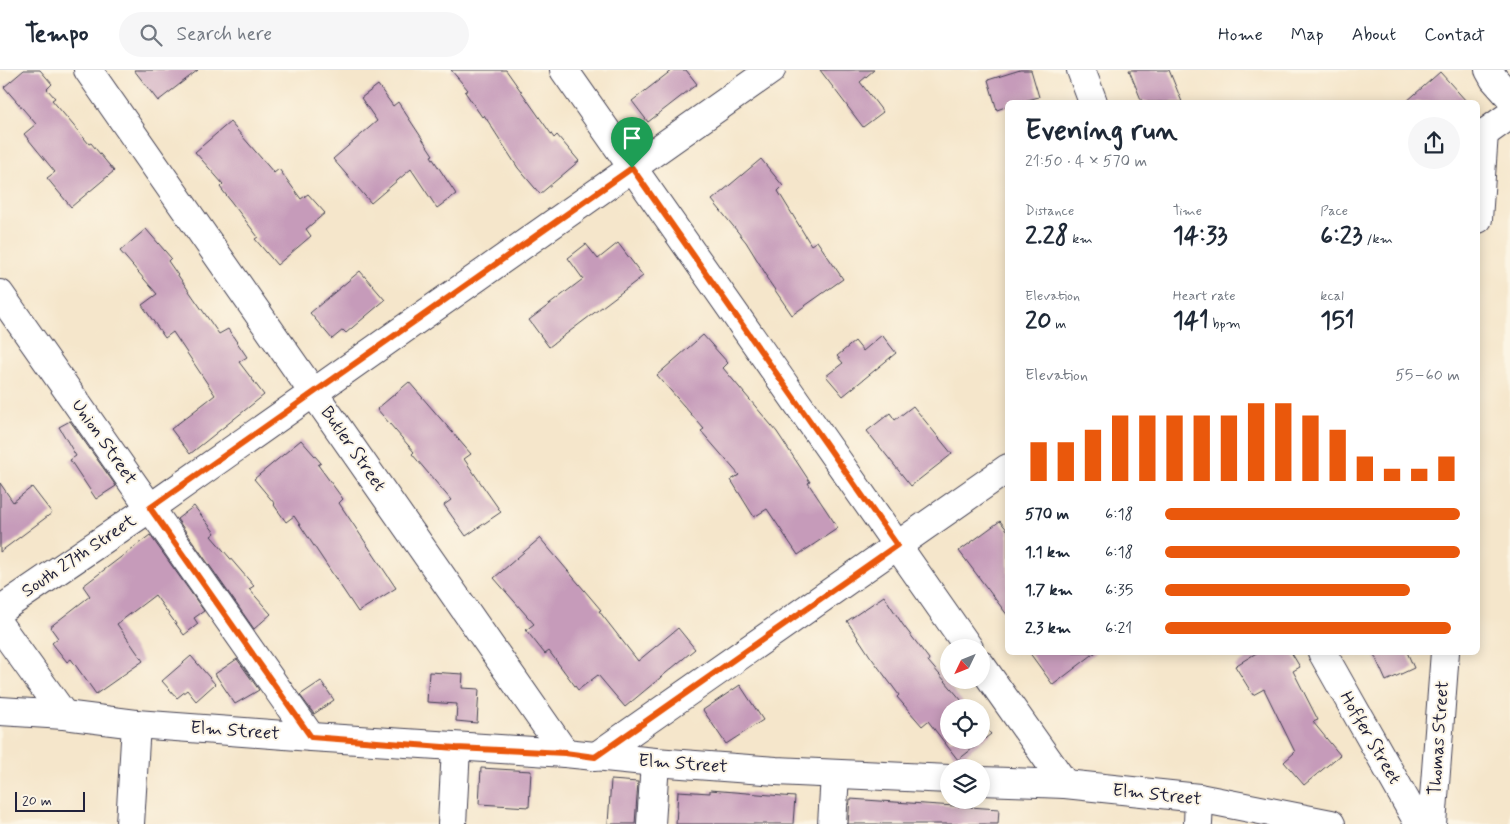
<!DOCTYPE html>
<html lang="en">
<head>
<meta charset="utf-8">
<style>
	:root { --surface:#fff; --page:#f6f6f7; --text:#1f2937; --muted:#747a83; --line:#e0e1e3; --accent:#ea580c }
	body { margin:0; font-family:Mynerve,sans-serif; background:var(--page); color:var(--text); height:100vh; display:flex; flex-direction:column; font-size:19px; white-space:nowrap }
	* { box-sizing:border-box; margin:0 }
	p { font-size:16px; color:var(--muted) }
	.icon { flex:none; width:28px; height:28px; fill:none; stroke:currentColor; stroke-width:2; stroke-linecap:round; stroke-linejoin:round }
	.map { position:relative; flex:1; overflow:hidden }
	.panel { position:absolute; left:1005px; top:30px; width:475px; height:555px; display:flex; flex-direction:column; background:var(--surface); border-radius:8px; box-shadow:0 2px 12px #0003 }
	.panel>* { flex:none }
	.needle { width:32px; rotate:227deg }
	.tools { position:absolute; left:940px; top:569px; display:grid; gap:10px }
	.tools a { display:grid; place-items:center; width:50px; height:50px; border-radius:50%; background:var(--surface); box-shadow:0 2px 12px #0003; font-size:25px }
	.scale { position:absolute; left:15px; bottom:12px; width:70px; box-sizing:border-box; padding-left:5px; border:2px solid #22223b; border-top:0; font-size:14px; line-height:18px; white-space:nowrap; color:#22223b; -webkit-text-stroke:4px #fcf5e5; paint-order:stroke }
	.pin { position:absolute; display:grid; place-items:center; width:42px; height:42px; color:#fff; margin:-51px -21px; border-radius:50% 50% 50% 0; rotate:-45deg; box-shadow:0 0 5px #0007 }
	.pin .icon { rotate:45deg }
	.round { display:grid; place-items:center; flex:none; width:52px; height:52px; border-radius:26px; background:var(--page) }
	.head { display:flex; align-items:center; justify-content:space-between; height:85px; padding:0 20px }
	h1 { font-size:28px; font-weight:800; line-height:38px }
	.figures { display:grid; grid-template-columns:repeat(3,1fr); gap:8px; height:85px; padding:5px 20px }
	.figures div { display:grid; align-content:center }
	.figures b { font-size:25px; font-weight:800 }
	.figures small { font-size:14px; font-weight:400 }
	.figures p { font-size:14px }
	.chart { height:140px; padding:10px 20px }
	.chart p { display:flex; justify-content:space-between }
	.chart svg { width:100%; height:90px; margin-top:5px; stroke:var(--accent); stroke-width:6 }
	ul { padding:0 20px; list-style:none; font-size:16px }
	li { display:grid; grid-template-columns:80px 60px 1fr; align-items:center; height:38px }
	li i { height:12px; border-radius:6px; background:var(--accent) }
	header { display:flex; align-items:center; gap:30px; box-sizing:border-box; height:70px; padding:0 25px; background:var(--surface); border-bottom:1px solid var(--line) }
	header strong { font-size:24px }
	nav { display:flex; gap:28px; margin-inline-start:auto; font-size:18px }
	.search { width:350px; height:45px; background:var(--page); display:flex; align-items:center; gap:12px; box-sizing:border-box; padding:0 18px; border-radius:28px; color:var(--muted); font-size:19px }
	.map>svg:first-child { display:block }
</style>
</head>
<body>
<header>
<strong>Tempo</strong>
<div class="search"><svg class="icon" aria-label="search" viewBox="0 0 24 24"><circle cx="10" cy="10" r="6"/><path d="M15 15l6 6"/></svg>Search here</div>
<nav><a>Home</a><a>Map</a><a>About</a><a>Contact</a></nav>
</header>
<div class="map">
<svg width="1510" height="754" viewBox="0 0 1510 754">
	<rect width="100%" height="100%" fill="#fcf5e5"/>
	<filter id="ink" filterUnits="userSpaceOnUse"><feTurbulence type="fractalNoise" baseFrequency=".02" numOctaves="2"/><feDisplacementMap in="SourceGraphic" scale="10" xChannelSelector="R" yChannelSelector="G"/><feConvolveMatrix kernelMatrix="1 2 1 2 8 2 1 2 1" color-interpolation-filters="sRGB"/></filter>
	<filter id="wash" filterUnits="userSpaceOnUse"><feTurbulence type="fractalNoise" baseFrequency=".0096" numOctaves="4" result="noise"/><feDisplacementMap in="SourceGraphic" scale="20" xChannelSelector="R" yChannelSelector="G"/><feGaussianBlur stdDeviation="1.12" result="paint"/><feColorMatrix in="noise" values="0 0 0 0 0 0 0 0 0 0 0 0 0 0 0 0 0 1.4 0 .05"/><feComposite in="paint" operator="in"/></filter>
	<g filter="url(#wash)">
		<rect width="100%" height="100%" fill="#f5e6cb"/>
		<g id="blocks">
			<g fill="#c69bba">
				<polygon points="24,0 40,0 52,14 47,19 55,28 52,30 89,74 91,73 114,101 71,137 47,108 55,102 24,64 36,54 4,17"/>
				<polygon points="134,0 198,0 158,31"/>
				<polygon points="451,0 506,0 554,68 557,65 579,91 540,124 518,98 484,45 482,47 465,22 468,20"/>
				<polygon points="672,0 686,0 697,14 648,52 632,31"/>
				<polygon points="820,0 874,0 860,12 883,42 863,57"/>
				<polygon points="1020,0 1031,0 1039,27 1020,32 1008,32 1008,36 997,40 988,10"/>
				<polygon points="1129,0 1169,0 1182,32 1142,32"/>
				<polygon points="1440,2 1467,32 1406,32"/>
				<polygon points="378,15 393,36 398,32 433,85 431,86 456,124 437,138 411,99 371,133 333,89 377,51 361,28"/>
				<polygon points="230,52 274,103 279,99 301,129 308,124 325,143 306,159 311,166 277,195 255,169 258,167 220,117 223,114 195,82"/>
				<polygon points="761,89 783,116 778,121 811,175 817,171 843,209 792,245 766,207 767,206 746,172 712,130"/>
				<polygon points="146,159 171,188 168,191 219,264 228,259 247,287 239,292 264,325 190,384 171,359 215,325 173,262 165,268 142,235 157,224 120,181"/>
				<polygon points="618,173 643,206 549,277 529,250 583,209 568,188 586,174 598,189"/>
				<polygon points="360,201 385,230 346,263 343,260 332,269 310,243"/>
				<polygon points="703,265 728,293 723,298 777,362 810,412 808,413 838,458 798,485 767,439 754,447 731,410 739,405 701,361 704,359 657,305"/>
				<polygon points="882,265 896,283 843,326 826,306 843,293 837,286 855,271 863,281"/>
				<polygon points="409,312 471,384 464,389 501,442 466,466 444,435 451,430 412,384 414,382 377,339"/>
				<polygon points="913,336 952,384 911,416 867,361 890,343 895,350"/>
				<polygon points="70,351 116,416 96,429 70,390 76,386 59,357"/>
				<polygon points="301,370 321,393 318,395 343,429 339,433 396,518 358,542 294,446 286,452 274,435 275,434 254,409"/>
				<polygon points="0,413 13,432 32,417 52,443 0,482"/>
				<polygon points="194,436 215,463 211,466 254,516 249,519 271,544 254,559 177,449"/>
				<polygon points="1000,451 1008,461 1008,546 959,481"/>
				<polygon points="150,465 204,541 194,548 198,554 184,565 155,525 117,554 143,591 96,624 71,589 67,592 52,573 58,568 50,557 90,526 83,516"/>
				<polygon points="540,468 601,540 599,541 638,591 678,558 695,579 625,637 598,605 578,620 549,581 545,584 526,560 534,554 494,508"/>
				<polygon points="884,526 903,555 929,589 928,591 968,638 949,638 949,670 981,670 981,653 991,664 958,690 928,651 922,656 897,627 899,625 870,586 847,551"/>
				<polygon points="1029,582 1096,582 1053,615"/>
				<polygon points="1258,582 1291,582 1300,597 1293,601 1318,650 1313,652 1340,685 1304,715 1284,692 1295,682 1264,619 1253,625 1235,596"/>
				<polygon points="1373,582 1407,582 1414,598 1386,611"/>
				<polygon points="191,586 215,614 196,631 187,620 177,628 162,611"/>
				<polygon points="237,589 259,620 235,634 215,604"/>
				<polygon points="429,602 463,604 462,618 479,619 477,653 456,651 457,634 427,632"/>
				<polygon points="321,611 334,630 314,644 300,625"/>
				<polygon points="740,615 763,650 726,674 703,640"/>
				<polygon points="481,698 531,701 529,737 479,734"/>
				<polygon points="611,710 638,712 635,754 608,754"/>
				<polygon points="710,720 795,727 793,754 676,754 678,721 710,723"/>
				<polygon points="850,729 999,739 998,754 848,754"/>
			</g>
		</g>
	</g>
	<g filter="url(#ink)">
		<use href="#blocks" fill-opacity="0" stroke="#423f51" stroke-width="1"/>
		<g fill="none" stroke-linecap="round" stroke-linejoin="round">
			<g stroke="#423f51" stroke-width="30">
				<g id="minor">
					<polyline points="88,0 565,683"/>
					<polyline points="564,0 969,578"/>
					<polyline points="1081,0 1093,32"/>
					<polyline points="1489,0 1494,9 1510,27"/>
					<polyline points="1478,68 1510,45"/>
					<polyline points="1478,149 1484,63"/>
					<polyline points="0,224 311,667"/>
					<polyline points="0,540 150,438 771,0"/>
					<polyline points="0,556 64,645"/>
					<polyline points="1322,582 1419,754"/>
					<polyline points="981,595 1065,714"/>
					<polyline points="0,641 64,645 136,654 311,667 565,683 655,692 776,701 949,709"/>
					<polyline points="595,687 1008,398"/>
					<polyline points="981,711 1065,714 1199,728 1331,754"/>
					<polyline points="130,754 136,654"/>
					<polyline points="452,754 456,678"/>
					<polyline points="651,754 655,692"/>
					<polyline points="832,754 835,705"/>
					<polyline points="1198,754 1199,728"/>
					<polyline points="1432,754 1445,582"/>
				</g>
			</g>
			<use href="#minor" stroke="#fff" stroke-width="28"/>
		</g>
	</g>
	<g fill="none" stroke-linecap="round" stroke-linejoin="round" filter="url(#ink)">
		<g stroke="#fff" stroke-width="10">
			<polygon id="route" points="632,98 897,475 595,687 565,683 456,678 311,667 150,438"/>
		</g>
		<use href="#route" stroke="#ea580c" stroke-width="6"/>
	</g>
	<g text-anchor="middle" dominant-baseline="central" stroke-width="4" stroke-linejoin="round" paint-order="stroke">
		<g font-size="18" fill="#22223b" stroke="#fcf5e5">
			<text transform="translate(104 372) rotate(55)">Union Street</text>
			<text transform="translate(353 379) rotate(55)">Butler Street</text>
			<text transform="translate(79 486) rotate(-34)">South 27th Street</text>
			<text transform="translate(235 661) rotate(4)">Elm Street</text>
			<text transform="translate(1370 668) rotate(60)">Hoffer Street</text>
			<text transform="translate(1439 668) rotate(-86)">Thomas Street</text>
			<text transform="translate(683 694) rotate(4)">Elm Street</text>
			<text transform="translate(1157 725) rotate(6)">Elm Street</text>
		</g>
	</g>
</svg>
<div class="tools">
<a><svg class="needle" viewBox="-14 -14 28 28"><path d="M0-13l5 13h-10z" fill="#e53935"/><path d="M0 13l5-13h-10z" fill="#747a83"/></svg></a>
<a><svg class="icon" aria-label="locate" viewBox="0 0 24 24"><circle cx="12" cy="12" r="6"/><path d="M12 2v4M12 18v4M2 12h4M18 12h4"/></svg></a>
<a><svg class="icon" aria-label="layers" viewBox="0 0 24 24"><path d="M12 4l9 5-9 5-9-5zM3 14l9 5 9-5"/></svg></a>
</div>
<div class="scale">20 m</div>
<div class="pin" style="left:632px;top:98px;background:#1e9e55"><svg class="icon" aria-label="arrive" viewBox="0 0 24 24"><path d="M6 21V4h12l-3 4 3 4H6"/></svg></div>
<section class="panel">
<div class="head"><div><h1>Evening run</h1><p>21:50 · 4 × 570 m</p></div><a class="round"><svg class="icon" aria-label="share" viewBox="0 0 24 24"><path d="M12 15V3M7 8l5-5 5 5M5 13v7h14v-7"/></svg></a></div>
<div class="figures">
<div><p>Distance</p><b>2.28<small> km</small></b></div>
<div><p>Time</p><b>14:33</b></div>
<div><p>Pace</p><b>6:23<small> /km</small></b></div>
</div>
<div class="figures">
<div><p>Elevation</p><b>20<small> m</small></b></div>
<div><p>Heart rate</p><b>141<small> bpm</small></b></div>
<div><p>kcal</p><b>151</b></div>
</div>
<div class="chart"><p><span>Elevation</span>55–60 m</p>
<svg viewBox="0 0 160 44" preserveAspectRatio="none"><path d="M5 44V25M15 44V25M25 44V19M35 44V12M45 44V12M55 44V12M65 44V12M75 44V12M85 44V6M95 44V6M105 44V12M115 44V19M125 44V32M135 44V38M145 44V38M155 44V32"/></svg>
</div>
<ul>
<li><b>570 m</b>6:18<i style="width:100%"></i></li>
<li><b>1.1 km</b>6:18<i style="width:100%"></i></li>
<li><b>1.7 km</b>6:35<i style="width:83%"></i></li>
<li><b>2.3 km</b>6:21<i style="width:97%"></i></li>
</ul>
</section>
</div>
</body>
</html>
